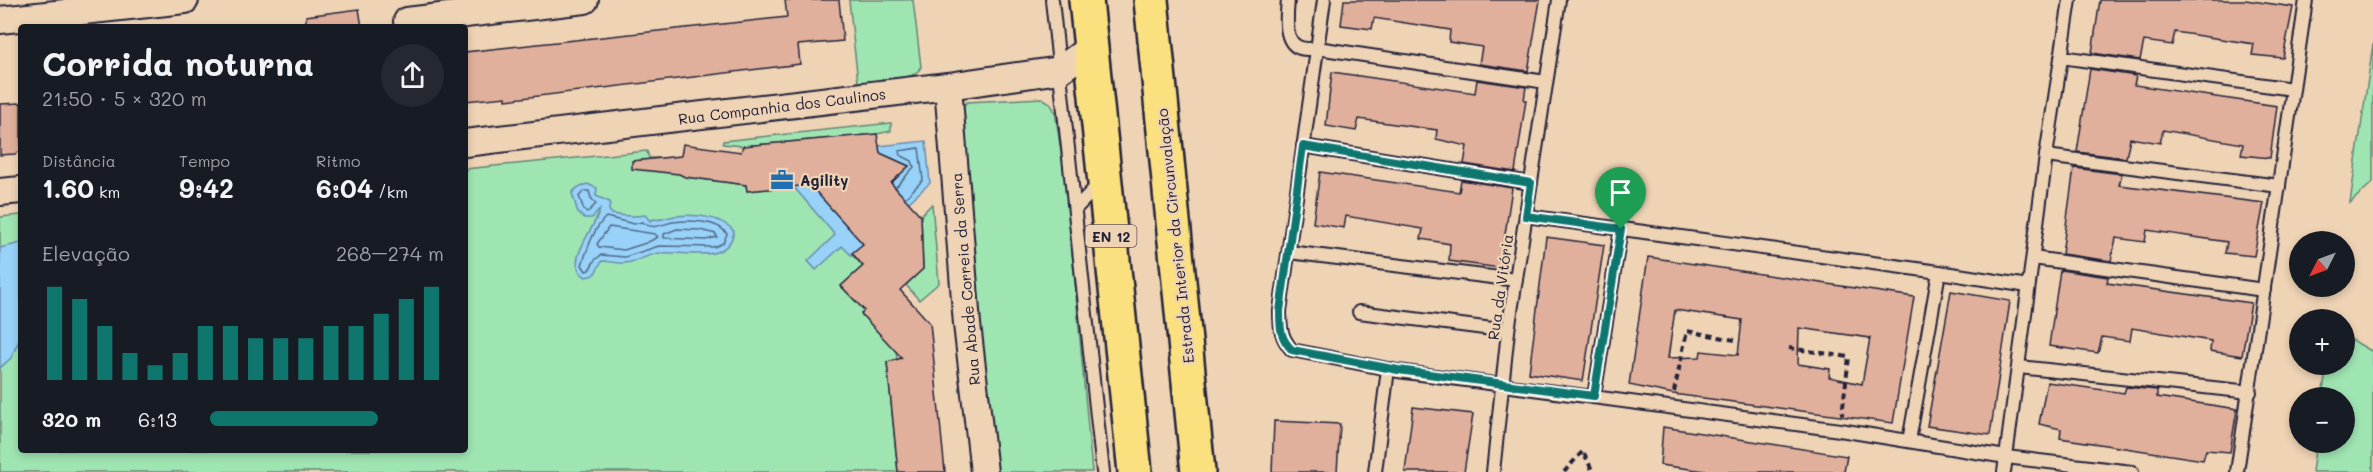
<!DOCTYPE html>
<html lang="pt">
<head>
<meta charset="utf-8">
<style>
	:root { --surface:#171b24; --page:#242831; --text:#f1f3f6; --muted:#9ea1a6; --accent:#0f766e }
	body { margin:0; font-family:Mali,sans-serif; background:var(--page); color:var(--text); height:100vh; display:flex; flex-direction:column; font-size:22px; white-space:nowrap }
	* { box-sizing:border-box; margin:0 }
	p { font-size:20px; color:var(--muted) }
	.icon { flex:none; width:33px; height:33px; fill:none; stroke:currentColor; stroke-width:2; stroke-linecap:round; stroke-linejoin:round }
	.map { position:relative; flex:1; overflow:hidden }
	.details { position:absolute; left:18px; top:24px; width:450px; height:429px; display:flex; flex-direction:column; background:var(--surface); border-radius:6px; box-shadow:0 3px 9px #0003 }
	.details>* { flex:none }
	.needle { width:39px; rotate:228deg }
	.tools { position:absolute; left:2289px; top:231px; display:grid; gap:12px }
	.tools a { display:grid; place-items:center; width:66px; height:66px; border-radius:50%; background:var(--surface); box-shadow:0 3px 9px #0003; font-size:30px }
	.pin { position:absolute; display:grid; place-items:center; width:51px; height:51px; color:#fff; margin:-62px -26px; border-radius:50% 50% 50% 0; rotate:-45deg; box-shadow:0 0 6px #0007 }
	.pin .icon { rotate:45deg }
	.round { display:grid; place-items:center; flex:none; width:63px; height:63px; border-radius:32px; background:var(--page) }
	.headline { display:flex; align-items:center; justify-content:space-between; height:102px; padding:0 24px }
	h1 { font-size:33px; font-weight:700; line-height:45px }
	.figures { display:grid; grid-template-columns:repeat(3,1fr); gap:9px; height:102px; padding:6px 24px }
	.figures div { display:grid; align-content:center }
	.figures b { font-size:26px; font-weight:700 }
	.figures small { font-size:16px; font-weight:400 }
	.figures p { font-size:16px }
	.chart { height:168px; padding:12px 24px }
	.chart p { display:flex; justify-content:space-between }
	.chart svg { width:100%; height:108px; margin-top:6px; stroke:var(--accent); stroke-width:6 }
	ul { padding:0 24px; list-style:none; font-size:20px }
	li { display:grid; grid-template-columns:96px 72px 1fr; align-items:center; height:45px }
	li i { height:15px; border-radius:8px; background:var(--accent) }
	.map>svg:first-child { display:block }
</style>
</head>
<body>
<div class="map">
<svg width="2373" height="472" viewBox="0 0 2373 472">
	<rect width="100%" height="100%" fill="#efd3b5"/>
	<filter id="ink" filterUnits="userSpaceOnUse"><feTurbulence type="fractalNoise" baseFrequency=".0167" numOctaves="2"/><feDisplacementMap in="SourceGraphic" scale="12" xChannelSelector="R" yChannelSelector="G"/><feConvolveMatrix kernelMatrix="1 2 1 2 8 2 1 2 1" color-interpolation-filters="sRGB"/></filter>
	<g filter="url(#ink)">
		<g fill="#9fe5b2" stroke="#608476" stroke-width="1.5">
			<path d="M849,0H913L921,67C914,83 874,81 858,82Z"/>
			<polygon points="2373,44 2373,182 2350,203"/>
			<polygon points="1042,98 1050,103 1055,112 1066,184 1092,472 996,472 964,202 960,110 967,102"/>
			<polygon points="891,123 891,131 877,134 743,146 723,144 723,141"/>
			<polygon points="647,151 649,158 659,158 685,177 740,184 744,175 747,191 793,186 836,235 808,262 843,246 863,266 841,286 864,310 861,314 896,351 897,359 887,362 898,472 0,472 0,217 21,215 21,450 465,450 465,169"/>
			<polygon points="932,204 939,283 919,300 906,285 923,269 921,215"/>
			<polygon points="2345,336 2373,352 2373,472 2312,472 2316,443 2344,442 2344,398 2322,397 2327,365 2344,364"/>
		</g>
		<g fill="#98d2f8" stroke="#698cac" stroke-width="1.5">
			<polygon points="926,141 930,183 851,255 842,246 816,270 808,261 835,235 793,186 819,184 847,225 909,166 880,153 879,146"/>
			<path d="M587,184L597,188L596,196L610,202L609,210L612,214C622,216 634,217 645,215L650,221L653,219C662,221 666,217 675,216C694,214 721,216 734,231C728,265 687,251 662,253C650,253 638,262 625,263C617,264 610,261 602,261L594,275L586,277C561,264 597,226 600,209L592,218H584L578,213L572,193L577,188Z"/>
			<polygon points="21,243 21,336 11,358 0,368 0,248"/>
		</g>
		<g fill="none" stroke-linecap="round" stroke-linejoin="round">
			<g stroke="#516887" stroke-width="1.5">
				<polyline points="896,187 914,167 912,161 900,155 899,151 919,148 923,180 906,197"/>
				<polygon points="585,191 589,191 591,198 596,204 587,213 584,210 579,196"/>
				<path d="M606,217L634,224L642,222C653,231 662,224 673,222C689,220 718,220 727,234L723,243L714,247L659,246L625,257L601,255L595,260L589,270L586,271L582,265C588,248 593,229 606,217Z"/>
				<polygon points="609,227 655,234 658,237 646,243 624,250 599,247 597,244"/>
				<polygon points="677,229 700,230 716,234 717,237 706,240 664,238 664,234"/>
			</g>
		</g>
		<g fill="#e0b09c" stroke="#22223b" stroke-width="1.5" fill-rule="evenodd">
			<polygon points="785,0 839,0 843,41 798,45 800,64 506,100 506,97 465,101 465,52 787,17"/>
			<polygon points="1344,0 1540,0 1528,71 1479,64 1482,47 1449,42 1450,30 1374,18 1372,29 1341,25"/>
			<polygon points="2100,0 2245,0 2293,7 2283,58 2252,55 2254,44 2175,32 2172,45 2144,41 2140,60 2092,53"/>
			<polygon points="359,9 362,27 306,27 306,16"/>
			<polygon points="2090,69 2136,76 2134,85 2277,106 2270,158 2241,155 2243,144 2163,130 2160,143 2130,138 2126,158 2077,152"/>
			<polygon points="1332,72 1475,93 1477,80 1526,87 1524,100 1526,100 1515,172 1464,164 1467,146 1436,139 1437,130 1359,119 1356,131 1326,126"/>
			<polygon points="21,103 21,151 15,154 0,155 0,104"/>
			<polygon points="877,134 880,153 909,166 891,183 921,216 923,269 900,290 930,323 945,472 898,472 887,362 902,358 861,314 864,310 841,286 863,266 852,253 863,244 810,185 747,191 746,185 685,177 679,174 632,169 632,161 681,156 683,144 741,152 743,146"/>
			<polygon points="2074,168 2122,174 2119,185 2264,203 2254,256 2225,253 2227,242 2147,230 2145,242 2116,238 2111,261 2062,254"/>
			<polygon points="1320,172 1459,192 1461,180 1512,188 1500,268 1449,261 1450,244 1421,239 1423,229 1346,216 1344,228 1313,223"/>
			<polygon points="1546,237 1604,245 1583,381 1529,373"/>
			<path d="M1648,257L1914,297L1893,423L1673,394L1629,385ZM1675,310L1742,320L1738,355L1701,351L1700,357L1668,358ZM1799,328L1870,338L1862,384L1829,377L1830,369L1798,364Z"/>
			<polygon points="2060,270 2108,277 2107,283 2251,303 2242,356 2210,351 2211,341 2132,328 2130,341 2102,337 2098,353 2049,346"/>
			<polygon points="1951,291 2010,301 1990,435 1927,426"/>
			<polygon points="2047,382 2124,393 2126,387 2157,390 2157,397 2237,409 2230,452 2206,450 2203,460 2060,438 2061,429 2039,424"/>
			<polygon points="1413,407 1473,414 1464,472 1405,472"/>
			<polygon points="1274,421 1340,424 1337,472 1272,472"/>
			<polygon points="1663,427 1847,456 1844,472 1713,472 1660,465"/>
		</g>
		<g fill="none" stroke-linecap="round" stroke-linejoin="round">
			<g stroke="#22223b" stroke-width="16">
				<g id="service">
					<polyline points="1052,0 1103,472"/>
					<path d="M1288,0C1286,23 1282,55 1317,48L1546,82"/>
					<path d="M1324,0L1280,311C1280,328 1281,338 1292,350L1398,371L1840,430L2006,457L2132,472"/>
					<polyline points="2061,57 2293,89"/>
					<polyline points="1303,146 1531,183"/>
					<polyline points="2046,156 2279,186"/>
					<polyline points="1076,208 1100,183"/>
					<polyline points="1526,216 1939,272 2028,286"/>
					<polyline points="1289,252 1516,280"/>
					<polyline points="2033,258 2264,290"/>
					<polyline points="1359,312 1508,331"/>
					<polyline points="2019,367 2250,392"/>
					<polyline points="1594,396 1621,229"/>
					<polyline points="1909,441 1939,272"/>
					<polyline points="1375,472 1388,369"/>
					<polyline points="1493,472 1508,331 1559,0"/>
					<polyline points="2004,472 2046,156 2070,0"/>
					<polyline points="2237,472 2306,0"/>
				</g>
			</g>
			<g stroke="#22223b" stroke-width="30">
				<g id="minor">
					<polyline points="465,14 585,0"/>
					<polyline points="0,20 185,0"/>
					<polyline points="407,21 465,14 476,3"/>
					<polyline points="948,86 967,324 984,472"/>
					<polyline points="465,143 948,86 1060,70 1091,47"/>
					<polyline points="0,192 21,190"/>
				</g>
			</g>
			<g stroke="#22223b" stroke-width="38">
				<g id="primary">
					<polyline points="1086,0 1135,472"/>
					<polyline points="1151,0 1198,472"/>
				</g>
			</g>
			<g stroke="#22223b" stroke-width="4" stroke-dasharray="6 4.5" stroke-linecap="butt">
				<polyline points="1789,348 1849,357 1842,415"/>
				<polyline points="1674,392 1687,331 1740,341"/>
				<polyline points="1564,472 1583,451 1593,472"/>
			</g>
			<use href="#service" stroke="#efd3b5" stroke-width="12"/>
			<use href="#minor" stroke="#efd3b5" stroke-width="26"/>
			<use href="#primary" stroke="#fbe080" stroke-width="33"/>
		</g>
	</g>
	<g fill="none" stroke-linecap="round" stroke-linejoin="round" filter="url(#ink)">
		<g stroke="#fff" stroke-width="12">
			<path id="route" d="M1303,146L1531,183L1526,216L1621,229L1594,396L1398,370L1292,350C1280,338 1280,328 1280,311Z"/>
		</g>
		<use href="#route" stroke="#0f766e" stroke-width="8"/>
	</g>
	<defs>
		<g id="office-bare" transform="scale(1.8)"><path d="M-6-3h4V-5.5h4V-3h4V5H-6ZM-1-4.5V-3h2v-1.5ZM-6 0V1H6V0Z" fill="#1f6fb2" stroke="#efd3b5" stroke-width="2.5" paint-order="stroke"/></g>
	</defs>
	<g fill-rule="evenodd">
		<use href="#office-bare" x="782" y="180"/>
	</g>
	<g text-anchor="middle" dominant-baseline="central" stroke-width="4.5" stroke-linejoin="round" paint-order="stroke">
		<rect fill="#efd3b5" stroke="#605760" stroke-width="1.5" x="1085.5" y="225" width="51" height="22" rx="4.5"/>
		<g font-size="14" font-weight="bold" fill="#22223b">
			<text x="1111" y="236">EN 12</text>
		</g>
		<g font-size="15" fill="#22223b" stroke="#efd3b5">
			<text transform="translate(782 106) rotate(-7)">Rua Companhia dos Caulinos</text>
			<text transform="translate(1175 236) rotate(-96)">Estrada Interior da Circunvalação</text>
			<text transform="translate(965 279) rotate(-95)">Rua Abade Correia da Serra</text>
			<text transform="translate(1500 287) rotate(-82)">Rua da Vitória</text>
		</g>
		<g font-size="15" font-weight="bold" fill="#22223b" stroke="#efd3b5" text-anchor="start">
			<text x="800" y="180">Agility</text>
		</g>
	</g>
</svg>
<div class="tools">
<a><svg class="needle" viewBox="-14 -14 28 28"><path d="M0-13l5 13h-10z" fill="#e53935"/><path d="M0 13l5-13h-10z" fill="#9ea1a6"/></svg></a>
<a>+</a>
<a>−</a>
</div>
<div class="pin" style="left:1621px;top:229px;background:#1e9e55"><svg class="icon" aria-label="arrive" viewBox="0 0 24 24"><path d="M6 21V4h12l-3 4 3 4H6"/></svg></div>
<section class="details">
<div class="headline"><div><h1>Corrida noturna</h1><p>21:50 · 5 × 320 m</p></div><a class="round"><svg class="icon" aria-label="share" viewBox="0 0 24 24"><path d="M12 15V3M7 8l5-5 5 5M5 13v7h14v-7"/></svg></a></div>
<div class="figures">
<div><p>Distância</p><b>1.60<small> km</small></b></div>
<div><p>Tempo</p><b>9:42</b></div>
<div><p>Ritmo</p><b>6:04<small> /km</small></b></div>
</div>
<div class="chart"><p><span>Elevação</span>268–274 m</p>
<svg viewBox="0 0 160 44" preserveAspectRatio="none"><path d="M5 44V6M15 44V11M25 44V22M35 44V33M45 44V38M55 44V33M65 44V22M75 44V22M85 44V27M95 44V27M105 44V27M115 44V22M125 44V22M135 44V17M145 44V11M155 44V6"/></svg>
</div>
<ul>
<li><b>320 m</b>6:13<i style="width:72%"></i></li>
</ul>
</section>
</div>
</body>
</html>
